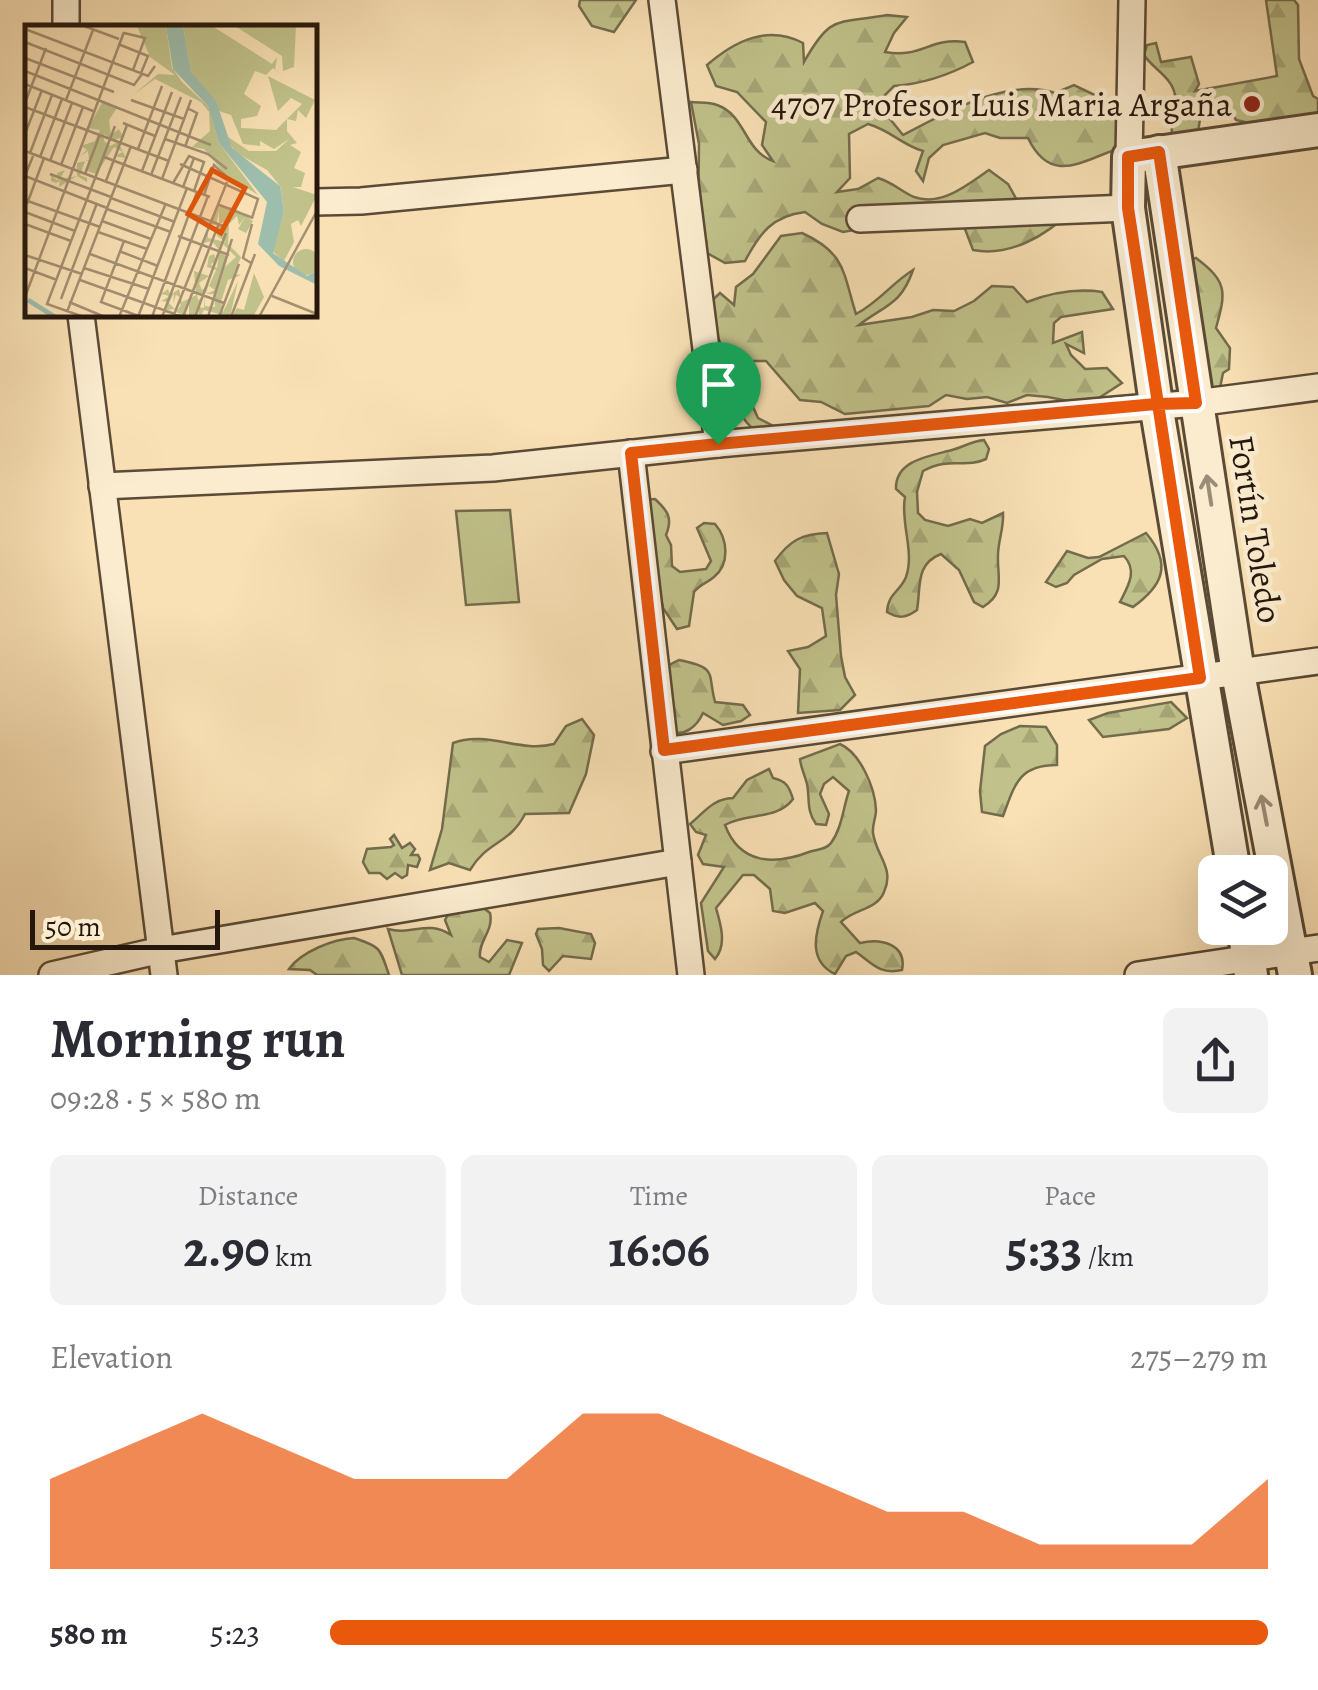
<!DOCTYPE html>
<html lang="en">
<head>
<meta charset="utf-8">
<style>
	:root { --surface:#fff; --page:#f2f2f3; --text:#2b2b33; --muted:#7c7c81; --accent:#ea580c }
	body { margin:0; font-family:Alegreya,serif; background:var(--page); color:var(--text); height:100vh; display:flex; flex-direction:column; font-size:38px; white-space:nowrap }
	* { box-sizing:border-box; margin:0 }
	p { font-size:32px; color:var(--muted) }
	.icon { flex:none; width:55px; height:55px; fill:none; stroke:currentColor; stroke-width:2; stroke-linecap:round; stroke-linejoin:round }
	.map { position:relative; height:975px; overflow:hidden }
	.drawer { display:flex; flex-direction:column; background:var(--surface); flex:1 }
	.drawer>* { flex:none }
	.controls { position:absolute; left:1198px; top:855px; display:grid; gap:20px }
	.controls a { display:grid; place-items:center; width:90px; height:90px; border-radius:15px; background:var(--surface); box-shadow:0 10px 40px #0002; font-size:50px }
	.scale { position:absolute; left:30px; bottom:25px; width:190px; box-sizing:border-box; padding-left:10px; border:5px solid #25170c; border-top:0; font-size:28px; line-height:35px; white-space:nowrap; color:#25170c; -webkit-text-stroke:8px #fbeccf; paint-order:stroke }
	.pin { position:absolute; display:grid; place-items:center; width:85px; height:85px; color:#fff; margin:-102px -42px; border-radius:50% 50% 50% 0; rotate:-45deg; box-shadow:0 0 10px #0007 }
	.pin .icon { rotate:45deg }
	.round { display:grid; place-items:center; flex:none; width:105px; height:105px; border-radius:15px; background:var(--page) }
	.head { display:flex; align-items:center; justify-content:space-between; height:170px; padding:0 50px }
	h1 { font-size:55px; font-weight:700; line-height:75px }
	.stats { display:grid; grid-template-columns:repeat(3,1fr); gap:15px; height:170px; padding:10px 50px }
	.stats div { display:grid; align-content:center; border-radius:15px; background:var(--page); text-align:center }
	.stats b { font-size:50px; font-weight:700 }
	.stats small { font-size:28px; font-weight:400 }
	.stats p { font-size:28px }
	.chart { height:280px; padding:20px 50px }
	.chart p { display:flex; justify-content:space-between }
	.chart svg { width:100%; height:180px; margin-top:10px; fill:var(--accent); opacity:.7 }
	ul { padding:0 50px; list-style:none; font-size:32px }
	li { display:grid; grid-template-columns:160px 120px 1fr; align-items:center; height:75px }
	li i { height:25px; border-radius:12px; background:var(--accent) }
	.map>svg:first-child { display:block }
</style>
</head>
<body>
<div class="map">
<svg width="1318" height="975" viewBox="0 0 1318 975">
	<defs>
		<pattern id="forest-firs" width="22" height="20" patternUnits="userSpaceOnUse" patternTransform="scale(2.5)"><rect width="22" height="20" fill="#c1c28b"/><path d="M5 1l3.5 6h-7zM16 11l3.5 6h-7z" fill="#a6a677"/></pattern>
	</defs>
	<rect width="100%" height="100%" fill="#f9e1b5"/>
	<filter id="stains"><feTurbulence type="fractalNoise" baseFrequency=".002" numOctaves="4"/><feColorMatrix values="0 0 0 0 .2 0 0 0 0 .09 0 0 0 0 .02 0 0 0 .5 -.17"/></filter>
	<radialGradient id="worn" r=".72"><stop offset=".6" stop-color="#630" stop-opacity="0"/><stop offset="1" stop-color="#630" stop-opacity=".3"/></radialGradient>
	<g fill="url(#forest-firs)" stroke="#736c4c" stroke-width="2.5">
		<polygon points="580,0 636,0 614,32 592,26 579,6"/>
		<path d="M1266,0H1294L1298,5L1299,59L1313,96L1318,99V139L1236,120L1230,110L1217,108L1195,112L1200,119L1198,132L1173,136C1168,122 1177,110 1175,95C1172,77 1153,69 1144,55L1147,45L1156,43L1161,62L1191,57L1199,84L1195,91L1277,76Z"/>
		<path d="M887,15L907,17L894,33L885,52C921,59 930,37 965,42L973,62C949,75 921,84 894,86L877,103L903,135C946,113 1007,77 1055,93L1074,85L1120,107L1132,145C1090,153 1054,192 1028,138H1000L985,133L943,145L929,158L923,181L916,171L923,151C902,145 890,130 868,124L849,134L850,178L837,192L858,189L878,178C894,183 902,192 914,197C942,207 968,184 989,170L1008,184L1018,202L1036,205L1056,198L1071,211C1046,236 1009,257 973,250L965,229L950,213L843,232L822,224L805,212C772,216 760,233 745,261L725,263L707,253L698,234L699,144L691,102C699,103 709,102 717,105C746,115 744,151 773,161L762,145L766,122L737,92L716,86L707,65C736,40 768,25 803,43L804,62C831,14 836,24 887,15Z"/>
		<path d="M802,233C846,253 843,273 856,314C879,302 892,283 913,270C901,305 885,305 859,325L912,317L933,310L954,311L974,301L992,286L1013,287L1027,302C1051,293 1077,288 1102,292L1113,309L1061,317L1054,323L1053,343L1082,332L1084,353L1066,344L1071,355L1085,369L1107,368L1122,383L1088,405L1048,397L1027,395L1007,403L987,397L967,399L946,395L929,406L845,414L821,402L800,400L766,361H747L742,382L758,418L789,434C776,436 763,438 751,427C730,408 729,370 721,345C716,332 710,320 705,307L720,293L734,305L736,287L753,274L781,236Z"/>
		<path d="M1196,258C1228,282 1226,292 1216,328L1230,348L1229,369L1223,373L1220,388L1211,393L1184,262Z"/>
		<path d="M984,440L989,449L986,459C965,469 950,456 923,471L917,492L918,513L925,520L948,526L970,519L982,523L1003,513C1004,528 998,541 998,555C997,578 1006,593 983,607L974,602L959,570L941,554C915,564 921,587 917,610C906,618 899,619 887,612C888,593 900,592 906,577C915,552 900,522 905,497L896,489C895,460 930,456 952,450C963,447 972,441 984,440Z"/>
		<path d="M655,499C668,511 673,518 666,535L671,545L672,566L680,572L706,569L711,561L697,528L704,523L715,524C728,539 730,564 714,577C707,583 700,584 694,592L689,626L677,629L663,608L640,500Z"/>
		<path d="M827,533L839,574L836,595L841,656L845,677L855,695L840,710L798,713L800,669L788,651L808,647L826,636L822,608L797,596L784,580L775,561C790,540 802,534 827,533Z"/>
		<path d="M1146,533C1173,565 1162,586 1133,607L1120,602C1128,586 1138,571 1124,556L1102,559L1074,575L1067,583L1056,587L1046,582L1067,551L1088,558L1099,557Z"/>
		<path d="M679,660C719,668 707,673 715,702L743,705L750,715L741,721L723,725L703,713C697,726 685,737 671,731L657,671Z"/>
		<polygon points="1171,702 1187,718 1169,729 1103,737 1089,720 1108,713"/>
		<path d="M582,719L594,735L586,774L569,813L525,814C509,845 488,840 470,870L449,863L430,870L442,829L453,743C487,730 519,753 554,744L566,726Z"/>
		<path d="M1020,726L1046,727L1057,745V765C1019,765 1015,784 1003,816L982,812L980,791L985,746L1001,734Z"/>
		<path d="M840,744C860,753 875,787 876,810C876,818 872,825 873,833C876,856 895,868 884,892C877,910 854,909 841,922L860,943C881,938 907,944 902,970C879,975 872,963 856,952L846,956L835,974C808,961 815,934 823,911L815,903L785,913L773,911L770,889L754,875H743L716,908C721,925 727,945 715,959L708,951L701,903L724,867L703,864L698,855L706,835L696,832L690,824C705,812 712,799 733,798L747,780L769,769L773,778C786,781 789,786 793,799C777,821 746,812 725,825C740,865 775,865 809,852C817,849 826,850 831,843C842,828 843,808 849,791L833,777L824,784L820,794L829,814L826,825L816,824C806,810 810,799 807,784C805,775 801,769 800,759Z"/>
		<polygon points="394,835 402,848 410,843 415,849 411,855 418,855 420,859 417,867 408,865 407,875 402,878 395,873 387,879 380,873 369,873 363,862 367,849 391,847 394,845 390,839"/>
		<path d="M481,906L490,913C494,931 478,941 480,957L489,962L507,940L522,943L509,975H402L388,929C412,936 427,919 451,935L445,920L451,909Z"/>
		<polygon points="559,928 591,934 595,943 591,959 563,956 549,971 543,965 542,949 536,934 538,929"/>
		<path d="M354,938C382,947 380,949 389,975H317L310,970L289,969C301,952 333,939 354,938Z"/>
	</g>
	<polygon fill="#c1c28b" stroke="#736c4c" stroke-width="2.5" points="510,510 519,602 466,605 456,511"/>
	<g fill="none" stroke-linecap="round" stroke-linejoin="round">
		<g stroke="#5a4a36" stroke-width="30">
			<g id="minor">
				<polyline points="66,0 66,28"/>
				<polyline points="662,0 718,444"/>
				<polyline points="1129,157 1132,0"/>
				<polyline points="315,202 361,201 684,170"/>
				<polyline points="860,219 1128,208"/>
				<polyline points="81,315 164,975"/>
				<polyline points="631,453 691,975"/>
				<polyline points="102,486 493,468 718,444 1196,403 1318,387"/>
				<polyline points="664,751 1318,661"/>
				<polyline points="52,975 161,950 678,862"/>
				<polyline points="1138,975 1318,948"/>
			</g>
		</g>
		<g stroke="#5a4a36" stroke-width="38">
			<g id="tertiary">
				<polyline points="1159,152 1238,673 1295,975"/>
				<polyline points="1234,872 1156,404 1128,208 1129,157 1318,130"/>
				<polyline points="1244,928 1251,975"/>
			</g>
		</g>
		<use href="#minor" stroke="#fbeccf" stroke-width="25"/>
		<use href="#tertiary" stroke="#fbeccf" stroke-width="32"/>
	</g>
	<defs><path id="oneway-shaft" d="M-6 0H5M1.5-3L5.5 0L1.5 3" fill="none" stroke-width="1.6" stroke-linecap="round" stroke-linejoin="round" transform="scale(2.5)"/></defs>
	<g stroke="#9b8c77">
		<use href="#oneway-shaft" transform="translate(1209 490) rotate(-99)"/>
		<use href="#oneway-shaft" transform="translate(1264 810) rotate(-101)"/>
	</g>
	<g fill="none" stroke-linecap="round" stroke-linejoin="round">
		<g stroke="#fff" stroke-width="20">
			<polyline id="route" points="718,444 631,453 664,750 1200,678 1128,208 1128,157 1159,152 1196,403 1156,404 718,444"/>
		</g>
		<use href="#route" stroke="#ea580c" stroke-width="12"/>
	</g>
	<circle fill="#8f2418" stroke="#fbeccf" stroke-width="4" cx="1252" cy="104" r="10"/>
	<g text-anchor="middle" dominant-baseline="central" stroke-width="9" stroke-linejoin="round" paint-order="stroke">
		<g font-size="35" fill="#25170c" stroke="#fbeccf" text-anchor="end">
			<text x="1232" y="104">4707 Profesor Luis Maria Argaña</text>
		</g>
		<g font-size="35" fill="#25170c" stroke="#fbeccf">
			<text transform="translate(1256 529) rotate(81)">Fortín Toledo</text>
		</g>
	</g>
	<g transform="translate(25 25)">
		<rect width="292" height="292" fill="#f9e1b5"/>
		<path d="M112,1H141L147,44H148L157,57L183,81L194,118L233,170L200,149L179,124L167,122L185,106L184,87L176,77L130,54L108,70L133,49L150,50L125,32ZM158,1H187L247,39L252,32L250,45L258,51L248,43L241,50L230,46L219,69L236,81L232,91L216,94V103L251,105L277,79L266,73L253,86L243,51L290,75L281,93L273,85L271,96L262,94V106L272,118L265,120L276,127L269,143L280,148L276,162H268L292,170L276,201L273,195L266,199L269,217L259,236L247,226L259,186L255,161L242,145L210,127L200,110L224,126H251L264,114L249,124L235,116V121L218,119L206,90L194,86L166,47ZM210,1H271L269,42L258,46L257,31ZM77,78L92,83L84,95L86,110L94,104L98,112L87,116L79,109V116L85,121L93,117L101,133L89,131L98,127L89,122L71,149L60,145L64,136H60L55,150L62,153V157L52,151L34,162L35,156L31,158L26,156V150L33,156L32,148L40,145L34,155L52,151V138L64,135L63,126L54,132L62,125L56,121L70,116L75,105L63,103ZM193,180L209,183L228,196L221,208L213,204L220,192L214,200L212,191L204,199L203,219L216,232L209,249L216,250L203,255L196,277L198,287L213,256L205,292L179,285L175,292L172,282V292H164V277L158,290L151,287L156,280L154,278L155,272L151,270L148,279L149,268L144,278L150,284L141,285L143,277L136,276L145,271L136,269L143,264L145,270L154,264L157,277L171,270L169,246L184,251L174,258L177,265L184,259L181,268H172L173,275L178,272L173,282L179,283L180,271V281L190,282L189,269H181L190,265L184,261L191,245L182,242L184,231L189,229L192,237L185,239L192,243L194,227L203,232L200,242L211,232L198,219L194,225L187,216L179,218L183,201V213L201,217L192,211L191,206L194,200L197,201V212L205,195L194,199V186L191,200L183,199ZM268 237a13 13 0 1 1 26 0a13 13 0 1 1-26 0ZM229,248L239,272L228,292H207L212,283L219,285Z" fill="#c1c28b"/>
		<path d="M141,1H158L166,47L191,76L207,123L255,161L259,186L248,228L282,251L292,246V260L254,241L233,219L242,177L194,118L183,81L148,44Z" fill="#9ebead"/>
		<path fill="none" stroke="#9ebead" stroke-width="5" d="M3,275L30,292"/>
		<path fill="none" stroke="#a49071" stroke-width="2.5" d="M59,1L94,14M0,4L123,51L130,41M99,8L120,13L108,45M0,17L109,60L117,49M93,19L123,31L116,48M0,33L89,67M0,46L186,120M0,59L68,86M41,75L68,5M106,75L159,94M0,78L21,23M0,82L144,136M98,98L130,111M0,109L17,65M140,114L183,129L202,144M160,122L172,88L162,83M113,124L137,61M0,126L201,202M5,128L27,70M8,131L0,151L82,183M15,132L37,74M79,132L185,172M25,136L47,78M155,139L233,174L227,193M36,140L58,82M117,146L147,67M25,149L86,172M60,149L75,109M126,150L156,72M137,154L166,75M81,156L102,100M148,158L164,131L179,137L169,166M158,162L169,133M179,170L189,140L201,151M86,173L150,197M0,175L75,202M2,179L19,133M192,179L228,193M82,184L146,207M0,187L50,206M77,196L126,214M0,199L46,216M73,207L122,224M153,211L204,230M99,216L76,277L116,292M94,226L133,241M65,229L199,278M0,230L57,249M226,238L218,233L227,199M0,243L32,255M59,243L124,264M55,255L158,292M247,271L292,289M0,272L99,7M36,274L72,178M44,277L80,292M42,287L106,121M56,291L22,279L90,101M94,292L141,178M113,292L162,163M127,292L172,167M137,292L183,171M148,292L202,157M158,292L194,198M170,292L201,208M183,292L207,214M194,292L214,239M206,292L230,229M234,292L293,184"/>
		<path fill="#de560c" fill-opacity="0.15" stroke="#de560c" stroke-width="5" d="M187,145L220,163L196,208L163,189Z"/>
		<rect width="292" height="292" fill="none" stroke="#25170c" stroke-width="5"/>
	</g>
	<rect width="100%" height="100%" filter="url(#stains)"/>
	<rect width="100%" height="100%" fill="url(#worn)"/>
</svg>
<div class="controls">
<a><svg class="icon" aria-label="layers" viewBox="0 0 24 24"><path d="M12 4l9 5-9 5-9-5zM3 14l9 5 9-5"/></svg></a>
</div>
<div class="scale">50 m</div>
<div class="pin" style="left:718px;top:444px;background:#1e9e55"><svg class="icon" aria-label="arrive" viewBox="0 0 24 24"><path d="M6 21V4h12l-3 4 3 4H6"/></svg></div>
</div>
<section class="drawer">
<div class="head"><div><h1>Morning run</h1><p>09:28 · 5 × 580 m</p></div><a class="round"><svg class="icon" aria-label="share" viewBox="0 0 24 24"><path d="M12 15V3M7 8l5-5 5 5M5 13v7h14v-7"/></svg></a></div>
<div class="stats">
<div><p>Distance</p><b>2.90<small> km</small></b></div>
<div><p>Time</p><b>16:06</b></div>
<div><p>Pace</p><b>5:33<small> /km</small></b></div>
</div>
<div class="chart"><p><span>Elevation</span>275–279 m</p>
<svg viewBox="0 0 160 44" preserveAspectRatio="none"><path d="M0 44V22L10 14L20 6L30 14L40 22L50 22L60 22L70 6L80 6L90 14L100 22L110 30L120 30L130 38L140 38L150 38L160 22V44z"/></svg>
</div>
<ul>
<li><b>580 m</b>5:23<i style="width:100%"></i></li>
</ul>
</section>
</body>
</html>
